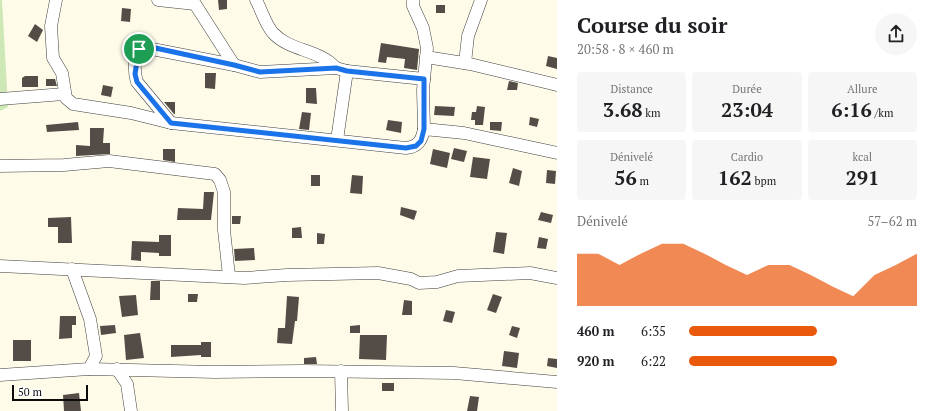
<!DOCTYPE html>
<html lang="fr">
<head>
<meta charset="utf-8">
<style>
	:root { --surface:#fff; --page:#f6f6f6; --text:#202124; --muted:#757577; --accent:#ea580c }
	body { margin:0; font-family:"PT Serif",serif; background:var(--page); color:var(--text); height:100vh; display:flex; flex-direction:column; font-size:15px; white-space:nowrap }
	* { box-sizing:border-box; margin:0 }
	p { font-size:13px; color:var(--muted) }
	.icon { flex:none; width:22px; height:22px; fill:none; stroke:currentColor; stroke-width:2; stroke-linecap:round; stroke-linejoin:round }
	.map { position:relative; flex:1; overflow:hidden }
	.side { display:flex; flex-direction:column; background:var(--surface); width:380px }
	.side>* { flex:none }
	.scale { position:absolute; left:12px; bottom:10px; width:76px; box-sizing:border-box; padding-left:4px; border:2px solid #0b0b0b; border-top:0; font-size:11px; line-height:14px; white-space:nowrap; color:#0b0b0b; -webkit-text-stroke:3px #fff; paint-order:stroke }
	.pin { position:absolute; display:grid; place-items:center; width:34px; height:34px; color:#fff; margin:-17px; border:2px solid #fff; border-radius:50%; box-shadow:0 1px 4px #0007 }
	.round { display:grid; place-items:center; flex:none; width:42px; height:42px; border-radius:21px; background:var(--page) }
	.summary { display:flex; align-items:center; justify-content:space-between; height:68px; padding:0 20px }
	h1 { font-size:22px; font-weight:600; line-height:30px }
	.figures { display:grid; grid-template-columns:repeat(3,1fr); gap:6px; height:68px; padding:4px 20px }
	.figures div { display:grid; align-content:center; border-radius:4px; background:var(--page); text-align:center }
	.figures b { font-size:20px; font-weight:600 }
	.figures small { font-size:11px; font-weight:400 }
	.figures p { font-size:11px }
	.chart { height:112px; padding:8px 20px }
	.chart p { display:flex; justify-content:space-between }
	.chart svg { width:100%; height:72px; margin-top:4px; fill:var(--accent); opacity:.7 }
	ul { padding:0 20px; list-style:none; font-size:13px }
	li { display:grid; grid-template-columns:64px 48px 1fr; align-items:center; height:30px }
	li i { height:10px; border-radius:5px; background:var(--accent) }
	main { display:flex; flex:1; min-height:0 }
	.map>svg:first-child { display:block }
</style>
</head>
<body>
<main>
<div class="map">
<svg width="557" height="411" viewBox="0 0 557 411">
	<rect width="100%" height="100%" fill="#fffbe9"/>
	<polygon fill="#cde8b4" points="0,0 2,0 8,107 0,111"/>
	<g fill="#544d47">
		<polygon points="218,0 227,0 227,9 219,10"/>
		<rect x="436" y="5" width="9" height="8"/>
		<polygon points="122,8 131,9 130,22 121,21"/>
		<polygon points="35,24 43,30 37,42 28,36"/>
		<polygon points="381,43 419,49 417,70 404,68 405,59 387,57 386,63 378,62"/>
		<polygon points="548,56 557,58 557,69 546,66"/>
		<polygon points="205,73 216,73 215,89 205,88"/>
		<polygon points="25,76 38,76 38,87 22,87 22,78"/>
		<polygon points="46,79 55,79 57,86 46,86"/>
		<polygon points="509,81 518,83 517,90 507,90"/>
		<polygon points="103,85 113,87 111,97 101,95"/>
		<polygon points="306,88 316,88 317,104 306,103"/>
		<polygon points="164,102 175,102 175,114 174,114"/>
		<polygon points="435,106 455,107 454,116 434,115"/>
		<polygon points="477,106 485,107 483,125 475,125 475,120 471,120 472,112 476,112"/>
		<polygon points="302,112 311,113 309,130 299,129"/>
		<polygon points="530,117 539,119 537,127 529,125"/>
		<polygon points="388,120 402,122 401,133 386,130"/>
		<polygon points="78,122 79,130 47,132 46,125"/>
		<polygon points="490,122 502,122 501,131 490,130"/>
		<polygon points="90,128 104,128 103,143 110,143 110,154 76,156 76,145 90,146"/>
		<polygon points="454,148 467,151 464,162 451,159"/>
		<polygon points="163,149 175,149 175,162 163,160"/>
		<polygon points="433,149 450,153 447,168 430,164"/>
		<polygon points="473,157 490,159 487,179 470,177"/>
		<polygon points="513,168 522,171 519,186 509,183"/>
		<polygon points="547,170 556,171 555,184 546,183"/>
		<rect x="311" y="175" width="9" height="11"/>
		<polygon points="352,175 363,176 362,194 350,193"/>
		<polygon points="204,192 214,192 211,220 177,220 178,208 203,209"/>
		<polygon points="401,207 417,211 414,220 400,215"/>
		<polygon points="541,212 553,215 551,223 538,220"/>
		<polygon points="232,216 241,216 240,224 232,224"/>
		<polygon points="71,217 72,243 58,243 58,227 48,227 48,218"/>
		<polygon points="301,227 302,238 292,238 292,228"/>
		<polygon points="496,232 507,233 504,254 493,252"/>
		<polygon points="317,233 325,234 324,244 317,244"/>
		<polygon points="159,235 171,235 171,256 159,256 159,253 141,252 141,261 131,260 132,241 159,242"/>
		<polygon points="539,237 548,239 546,249 537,248"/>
		<polygon points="254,248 255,260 235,261 234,249"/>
		<polygon points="151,281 160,281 160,300 150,300"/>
		<polygon points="188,294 198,294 197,302 188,302"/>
		<polygon points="493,294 502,297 496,313 487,310"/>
		<polygon points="136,295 138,315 122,317 119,296"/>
		<polygon points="287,296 299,297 297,321 295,321 292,344 277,343 278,328 285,328"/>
		<polygon points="404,300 412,301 412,315 402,315"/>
		<polygon points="446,310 455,312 452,323 443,321"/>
		<polygon points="60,316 76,316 76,325 72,325 72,338 59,339"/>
		<polygon points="115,325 116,333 101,335 100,326"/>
		<polygon points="360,325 360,333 350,333 350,326"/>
		<polygon points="512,326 520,328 517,338 509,335"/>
		<polygon points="140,333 144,358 126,360 124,335"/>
		<polygon points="360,335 387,335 386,360 359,359"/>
		<rect x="13" y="340" width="18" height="21"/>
		<polygon points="201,342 211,342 211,357 201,357 201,355 171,357 171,345 201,345"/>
		<polygon points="504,351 519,353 517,368 502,366"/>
		<polygon points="316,357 317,364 304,364 304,358"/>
		<polygon points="548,358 557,359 557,368 547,366"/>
		<rect x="382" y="383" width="12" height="8"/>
		<polygon points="79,393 81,411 64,411 63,395"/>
		<polygon points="470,396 479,397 477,411 467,411"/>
	</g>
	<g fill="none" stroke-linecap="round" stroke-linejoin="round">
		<g stroke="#3e3e3e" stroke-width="13">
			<g id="minor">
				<path d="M56,0L51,26L53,58L62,73L66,98L73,104L131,113L171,123L406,148C418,147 422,140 424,129L464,133L557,153"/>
				<polyline points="158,0 195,4 234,65"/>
				<path d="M256,0C262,11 265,24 273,33C287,48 307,49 323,58C328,60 332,64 336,68"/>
				<polyline points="413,0 413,6 423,28 427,48 423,90 424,129"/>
				<polyline points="426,57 470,64 557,85"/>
				<polyline points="465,63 468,36 481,0"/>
				<polyline points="0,99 64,94"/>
				<path d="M171,123L137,82C134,73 133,54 142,47L234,65L260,72L336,68L347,71"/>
				<polyline points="337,140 347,71 424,79"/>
				<polyline points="0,166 64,165 109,161 215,174 220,180 224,192 224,230 229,276"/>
				<polyline points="0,266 244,278 287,275 378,273 411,279 419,283 437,282 458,276 530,273 557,278"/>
				<polyline points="72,269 90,319 96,356 89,369"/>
				<polyline points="117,369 127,384 131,411"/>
				<polyline points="341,371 342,411"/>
				<polyline points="0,375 89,369 215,372 303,371 454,373 557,382"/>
			</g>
		</g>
		<use href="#minor" stroke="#fff" stroke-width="12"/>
	</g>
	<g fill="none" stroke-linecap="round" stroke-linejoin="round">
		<g stroke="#fff" stroke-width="8">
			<polygon id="route" points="146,46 234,65 260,72 336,68 347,71 424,79 424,129 421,141 416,146 406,148 171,123 137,82 135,74 139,49"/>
		</g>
		<use href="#route" stroke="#1a73e8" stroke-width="5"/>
	</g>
</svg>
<div class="scale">50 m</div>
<div class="pin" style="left:139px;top:49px;background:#1e9e55"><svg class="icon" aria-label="arrive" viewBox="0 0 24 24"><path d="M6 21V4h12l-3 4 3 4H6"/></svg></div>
</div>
<section class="side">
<div class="summary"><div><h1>Course du soir</h1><p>20:58 · 8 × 460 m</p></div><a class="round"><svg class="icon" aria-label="share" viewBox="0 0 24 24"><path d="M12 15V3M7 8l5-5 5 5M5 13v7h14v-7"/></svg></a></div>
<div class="figures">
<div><p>Distance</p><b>3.68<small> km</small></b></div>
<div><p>Durée</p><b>23:04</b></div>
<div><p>Allure</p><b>6:16<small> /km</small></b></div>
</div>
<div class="figures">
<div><p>Dénivelé</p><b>56<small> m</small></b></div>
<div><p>Cardio</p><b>162<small> bpm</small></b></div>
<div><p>kcal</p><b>291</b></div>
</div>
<div class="chart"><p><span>Dénivelé</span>57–62 m</p>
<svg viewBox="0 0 160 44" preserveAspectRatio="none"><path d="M0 44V12L10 12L20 19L30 12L40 6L50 6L60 12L70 19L80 25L90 19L100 19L110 25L120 32L130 38L140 25L150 19L160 12V44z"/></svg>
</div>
<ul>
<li><b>460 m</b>6:35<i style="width:56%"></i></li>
<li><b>920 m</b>6:22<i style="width:65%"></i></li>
</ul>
</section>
</main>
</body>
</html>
